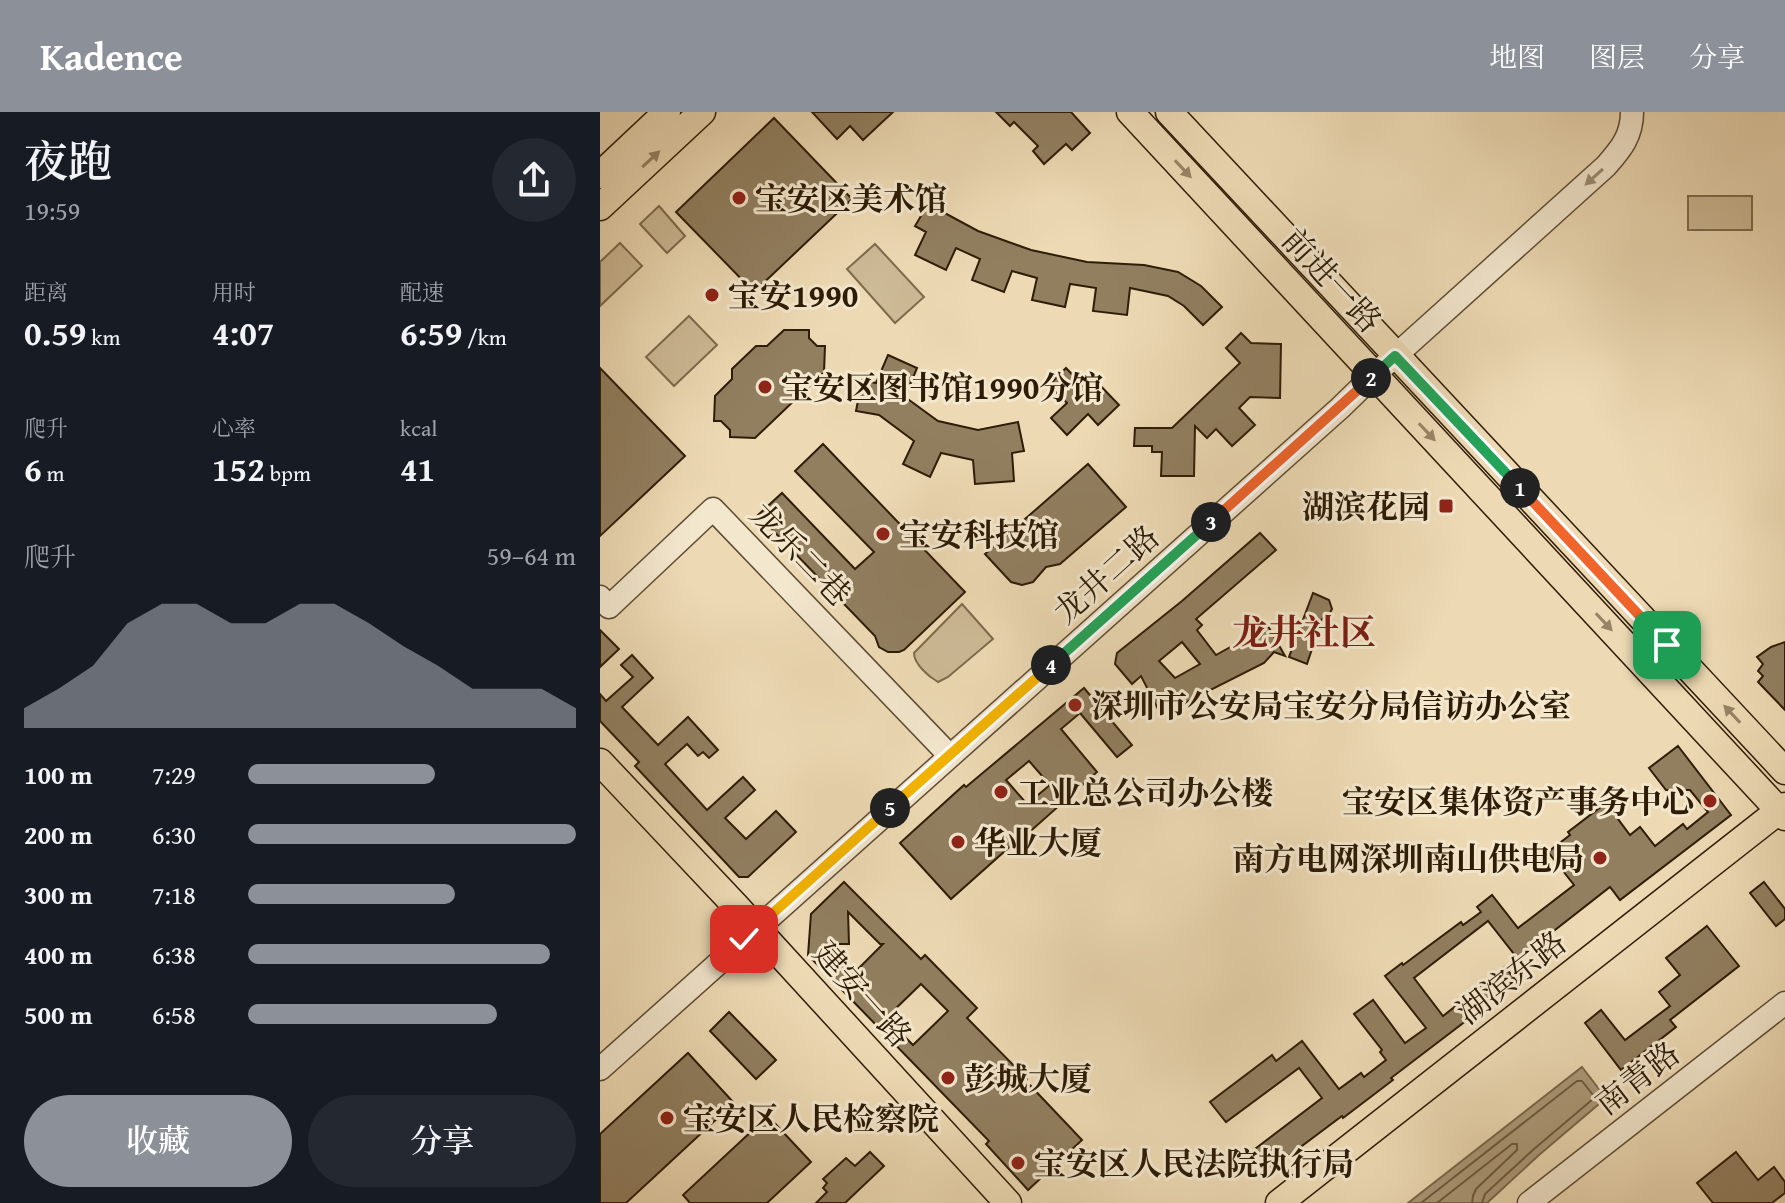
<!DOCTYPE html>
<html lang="zh">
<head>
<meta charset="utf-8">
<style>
	:root { --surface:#171b24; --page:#242831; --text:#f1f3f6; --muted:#9ea1a6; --accent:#8c9099 }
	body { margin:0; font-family:"Gentium Book Plus","Noto Serif SC",serif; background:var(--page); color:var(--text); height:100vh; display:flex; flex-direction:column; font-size:30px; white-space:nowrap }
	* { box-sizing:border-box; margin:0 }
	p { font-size:26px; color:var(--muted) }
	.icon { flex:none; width:44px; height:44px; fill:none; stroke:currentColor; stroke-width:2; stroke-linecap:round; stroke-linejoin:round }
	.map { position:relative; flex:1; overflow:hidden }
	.details { display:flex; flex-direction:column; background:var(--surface); width:600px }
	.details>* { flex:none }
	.pin { position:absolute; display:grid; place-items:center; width:68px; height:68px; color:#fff; margin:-34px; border-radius:16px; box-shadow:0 4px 12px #0006 }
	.km { position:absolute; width:40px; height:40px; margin:-20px; border-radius:50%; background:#222; color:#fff; font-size:22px; line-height:40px; text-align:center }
	.round { display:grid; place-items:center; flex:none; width:84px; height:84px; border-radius:42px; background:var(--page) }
	.head { display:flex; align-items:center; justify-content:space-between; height:136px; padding:0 24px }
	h1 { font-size:44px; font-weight:600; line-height:60px }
	.stats { display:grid; grid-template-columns:repeat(3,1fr); gap:12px; height:136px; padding:8px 24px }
	.stats div { display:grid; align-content:center }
	.stats b { font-size:34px; font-weight:600 }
	.stats small { font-size:22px; font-weight:400 }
	.stats p { font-size:22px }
	.chart { height:224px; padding:16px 24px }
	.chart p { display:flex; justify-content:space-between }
	.chart svg { width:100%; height:144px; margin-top:8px; fill:var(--accent); opacity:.7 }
	.cta { display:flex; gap:16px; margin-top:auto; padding:16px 24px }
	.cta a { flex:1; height:92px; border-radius:48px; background:var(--accent); color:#fff; font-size:32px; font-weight:600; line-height:92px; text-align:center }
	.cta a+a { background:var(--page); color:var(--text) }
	ul { padding:0 24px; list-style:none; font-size:26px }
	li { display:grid; grid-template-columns:128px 96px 1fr; align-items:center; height:60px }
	li i { height:20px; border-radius:10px; background:var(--accent) }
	header { display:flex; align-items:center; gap:48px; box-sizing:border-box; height:112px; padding:0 40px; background:var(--accent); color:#fff }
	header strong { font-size:38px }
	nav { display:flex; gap:44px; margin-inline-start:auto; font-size:28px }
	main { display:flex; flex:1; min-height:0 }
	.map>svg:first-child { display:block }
</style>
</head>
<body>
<header>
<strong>Kadence</strong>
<nav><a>地图</a><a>图层</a><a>分享</a></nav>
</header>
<main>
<section class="details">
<div class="head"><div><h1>夜跑</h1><p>19:59</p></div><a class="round"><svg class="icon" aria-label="share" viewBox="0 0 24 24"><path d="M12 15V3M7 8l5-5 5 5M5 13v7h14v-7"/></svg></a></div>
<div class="stats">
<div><p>距离</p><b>0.59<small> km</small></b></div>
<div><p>用时</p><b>4:07</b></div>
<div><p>配速</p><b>6:59<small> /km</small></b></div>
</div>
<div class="stats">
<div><p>爬升</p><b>6<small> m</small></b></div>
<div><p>心率</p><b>152<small> bpm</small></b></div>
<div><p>kcal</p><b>41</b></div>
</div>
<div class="chart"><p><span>爬升</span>59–64 m</p>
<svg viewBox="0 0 160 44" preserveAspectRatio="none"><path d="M0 44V38L10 32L20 25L30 12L40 6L50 6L60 12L70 12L80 6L90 6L100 12L110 19L120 25L130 32L140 32L150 32L160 38V44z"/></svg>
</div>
<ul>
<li><b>100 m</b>7:29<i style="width:57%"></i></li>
<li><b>200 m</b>6:30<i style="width:100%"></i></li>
<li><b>300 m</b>7:18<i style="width:63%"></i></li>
<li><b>400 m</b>6:38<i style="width:92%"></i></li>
<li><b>500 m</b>6:58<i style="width:76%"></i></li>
</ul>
<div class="cta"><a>收藏</a><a>分享</a></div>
</section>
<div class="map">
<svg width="1185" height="1091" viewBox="0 0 1185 1091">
	<rect width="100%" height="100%" fill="#eddab4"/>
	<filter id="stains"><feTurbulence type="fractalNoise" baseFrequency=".0025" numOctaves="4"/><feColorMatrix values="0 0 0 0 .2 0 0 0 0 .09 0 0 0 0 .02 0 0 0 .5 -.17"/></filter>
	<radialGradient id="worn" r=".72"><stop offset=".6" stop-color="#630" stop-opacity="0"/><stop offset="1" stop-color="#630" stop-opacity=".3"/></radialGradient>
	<g fill="#cdba96" stroke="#7e6b4e" stroke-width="2">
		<rect x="1088" y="84" width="64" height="34"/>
		<polygon points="59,94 85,124 67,141 40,112"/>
		<polygon points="20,131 42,154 0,194 0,150"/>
		<polygon points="275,132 324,185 295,211 247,157"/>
		<polygon points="89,204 117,233 74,274 46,245"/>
		<path d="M362,492L393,527L348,565L338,570C329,565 314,552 314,541Z"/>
	</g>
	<polygon fill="#ac9979" stroke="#7a674b" stroke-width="2" points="982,955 1006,986 939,1043 887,1091 808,1091"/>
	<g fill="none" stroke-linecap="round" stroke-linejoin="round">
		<g stroke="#6d5a40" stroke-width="2">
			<polyline points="821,1091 977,969 982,969 993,983 993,987 934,1037 885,1082 882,1091"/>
			<polyline points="837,1091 912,1032 917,1032 917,1038 876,1077 873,1084 872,1091"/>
		</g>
	</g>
	<g fill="#917f60" stroke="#2e1c06" stroke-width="2" fill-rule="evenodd">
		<polygon points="212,0 293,0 263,28 250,14 237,27"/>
		<polygon points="396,0 471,0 490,21 472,38 466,32 444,52 433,39 438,34 414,10 410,14"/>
		<polygon points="174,6 252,87 154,180 76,100"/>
		<polygon points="328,92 378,119 431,138 487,150 544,153 578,160 601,174 622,195 603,213 584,194 568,184 530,176 527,203 493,199 496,176 470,172 465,195 432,188 437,166 412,159 404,180 372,168 380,147 356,136 346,158 315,143 326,120 315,114"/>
		<polygon points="184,218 209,218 209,226 217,234 225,234 224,260 155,326 130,325 130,318 121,309 114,309 115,284 132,267 132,257 156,234 167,234"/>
		<polygon points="641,221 651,231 681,232 680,286 650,285 639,296 655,313 632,334 616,317 607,326 595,314 594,364 561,364 562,340 552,340 552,334 534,334 535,316 572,316 640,251 626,236"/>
		<polygon points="288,243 317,256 305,285 338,309 378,318 418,310 424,339 412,341 414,369 375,372 373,348 341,341 330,365 303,352 314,329 279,303 256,299 262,268 276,271"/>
		<polygon points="0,256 85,344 0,424"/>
		<polygon points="466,256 484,275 493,266 519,293 498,313 488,302 467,323 451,306 467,291 449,273"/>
		<polygon points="223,332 365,480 304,538 299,540 288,540 279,535 275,524 158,403 182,381 255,457 274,440 195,359"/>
		<polygon points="488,352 526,395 460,452 446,455 433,470 422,473 411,470 385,442"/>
		<path d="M660,421L676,438L596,507L602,513L597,518L616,543L668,514L685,544L674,540L664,551L561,603L541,564L532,572L515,552L517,541L582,489ZM582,530L600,552L575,566L559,549Z"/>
		<polygon points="713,481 729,488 732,497 729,503 722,507 707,552 689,545"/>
		<polygon points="0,518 19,537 0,555"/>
		<polygon points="1185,530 1185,598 1158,570 1163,564 1158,559 1163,552 1157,545 1171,535"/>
		<polygon points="32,543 53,566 22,595 58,633 88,605 118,638 109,646 103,640 98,644 87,632 65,652 107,698 143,665 155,678 125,706 146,727 176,699 196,720 148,765 139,765 35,654 39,650 0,609 0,582 6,589 33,565 21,553"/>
		<path d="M484,576L532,633L517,645L480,601L461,617L497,660L424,725L423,723L351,787L300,731L364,673L366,675ZM429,649L450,673L427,692L406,668Z"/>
		<polygon points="1078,634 1131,703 1020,788 1010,775 918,847 888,809 814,866 843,904 905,855 917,870 791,966 793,968 743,1006 742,1004 671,1057 655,1037 722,986 699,956 626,1010 610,990 672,943 676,949 702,929 739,977 761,961 764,965 786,948 780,940 782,938 754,902 773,888 805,931 826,916 785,864 802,851 803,853 861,810 863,813 881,800 877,795 892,783 918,816 974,773 948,740 970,723 968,720 1006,691 1030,723 1040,715 1055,734 1083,712 1087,717 1108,700 1090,678 1066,678 1049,656"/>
		<path d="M244,770L321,847L325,843L377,896L367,906L427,967L426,969L482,1028L428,1078L386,1032L389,1029L208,843L211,802ZM248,800L280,832H283L249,866V855L226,832H249ZM321,872L348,899L313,933L286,906Z"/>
		<polygon points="1164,770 1185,797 1185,807 1176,814 1150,781"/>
		<polygon points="1107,814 1139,854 1070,908 1076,915 1021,958 985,911 1001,898 1025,928 1070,894 1059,880 1080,863 1066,846"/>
		<polygon points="129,900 176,948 156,967 110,919"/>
		<polygon points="88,941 134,991 26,1091 0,1091 0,1022"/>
		<polygon points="168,1004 211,1050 167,1091 90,1091 83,1083"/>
		<polygon points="270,1040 284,1054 245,1091 216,1091 227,1080 223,1076 227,1071 223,1067 246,1046 255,1054"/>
		<polygon points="1136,1040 1158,1068 1174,1055 1185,1070 1185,1081 1172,1091 1113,1091 1097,1071"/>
	</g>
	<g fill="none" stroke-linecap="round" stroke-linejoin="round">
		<g stroke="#5e4c32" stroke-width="25">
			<g id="minor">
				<polyline points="0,485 9,495 113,397 350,644"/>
				<path d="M0,957L740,296L774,263L1006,54C1021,37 1032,24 1032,0"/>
				<polyline points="929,1091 1185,891"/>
			</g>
		</g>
		<g stroke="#2e1c06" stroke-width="29">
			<g id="major">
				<polyline points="530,0 1185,705"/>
				<polyline points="569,0 1185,659"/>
				<polyline points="0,63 67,0"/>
				<polyline points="0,95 102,0"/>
				<polyline points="0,650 135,793 408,1091"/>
				<polyline points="679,1091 1185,694"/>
			</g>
		</g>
		<use href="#minor" stroke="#f3e7ce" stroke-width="22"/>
		<use href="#major" stroke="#eddab4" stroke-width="26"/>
	</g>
	<defs><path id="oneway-solid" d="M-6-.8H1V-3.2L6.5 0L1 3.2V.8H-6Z" transform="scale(2)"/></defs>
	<g fill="#978466">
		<use href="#oneway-solid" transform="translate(51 47) rotate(-43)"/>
		<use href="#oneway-solid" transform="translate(583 57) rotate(47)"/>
		<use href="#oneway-solid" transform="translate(827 320) rotate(47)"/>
		<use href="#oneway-solid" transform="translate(1004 510) rotate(47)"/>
		<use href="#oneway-solid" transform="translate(1132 602) rotate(-133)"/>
	</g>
	<use fill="#9a8c74" href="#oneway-solid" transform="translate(994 65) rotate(138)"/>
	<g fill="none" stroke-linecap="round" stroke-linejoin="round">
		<g stroke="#fff" stroke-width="16">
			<polyline id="split-1" points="920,376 1067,533"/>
		</g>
		<g stroke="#fff" stroke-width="16">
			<polyline id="split-2" points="771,266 795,244 920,376"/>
		</g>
		<g stroke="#fff" stroke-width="16">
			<polyline id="split-3" points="611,410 771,266"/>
		</g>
		<g stroke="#fff" stroke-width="16">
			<polyline id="split-4" points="451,553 611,410"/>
		</g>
		<g stroke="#fff" stroke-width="16">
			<polyline id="split-5" points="290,696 451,553"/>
		</g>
		<g stroke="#fff" stroke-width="16">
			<polyline id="split-6" points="144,827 290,696"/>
		</g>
		<use href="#split-1" stroke="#f0652b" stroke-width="10"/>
		<use href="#split-2" stroke="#22a559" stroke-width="10"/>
		<use href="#split-3" stroke="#f0652b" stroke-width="10"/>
		<use href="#split-4" stroke="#22a559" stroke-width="10"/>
		<use href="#split-5" stroke="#f5b400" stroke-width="10"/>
		<use href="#split-6" stroke="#f5b400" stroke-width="10"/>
	</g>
	<g fill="#8f2418" stroke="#f3e7ce" stroke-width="3">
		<circle cx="139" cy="86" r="8"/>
		<circle cx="112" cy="183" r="8"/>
		<circle cx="165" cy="275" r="8"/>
		<rect x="838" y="386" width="16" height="16" rx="4"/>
		<circle cx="283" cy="422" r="8"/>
		<circle cx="475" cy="593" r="8"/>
		<circle cx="401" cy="680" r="8"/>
		<circle cx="1110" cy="689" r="8"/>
		<circle cx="358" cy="730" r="8"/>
		<circle cx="1000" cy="746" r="8"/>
		<circle cx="348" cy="966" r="8"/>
		<circle cx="67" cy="1006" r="8"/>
		<circle cx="418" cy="1051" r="8"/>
	</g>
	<g text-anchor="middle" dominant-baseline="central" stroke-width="6" stroke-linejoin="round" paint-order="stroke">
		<g font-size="32" font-weight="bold" fill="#2e1c06" stroke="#f3e7ce" text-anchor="start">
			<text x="155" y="86">宝安区美术馆</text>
			<text x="128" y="183">宝安1990</text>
			<text x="181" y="275">宝安区图书馆1990分馆</text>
			<text x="830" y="394" text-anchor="end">湖滨花园</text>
			<text x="299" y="422">宝安科技馆</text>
			<text x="491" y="593">深圳市公安局宝安分局信访办公室</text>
			<text x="417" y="680">工业总公司办公楼</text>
			<text x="1094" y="689" text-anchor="end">宝安区集体资产事务中心</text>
			<text x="374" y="730">华业大厦</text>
			<text x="984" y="746" text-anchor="end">南方电网深圳南山供电局</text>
			<text x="364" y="966">彭城大厦</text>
			<text x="83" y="1006">宝安区人民检察院</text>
			<text x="434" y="1051">宝安区人民法院执行局</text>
		</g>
		<g font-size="32" fill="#2e1c06" stroke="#f3e7ce">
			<text transform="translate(732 168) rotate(47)">前进一路</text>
			<text transform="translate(201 442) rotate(46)">龙乐二巷</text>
			<text transform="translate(506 462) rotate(-42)">龙井二路</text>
			<text transform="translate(911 865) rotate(-38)">湖滨东路</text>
			<text transform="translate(263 882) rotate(48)">建安一路</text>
			<text transform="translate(1037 966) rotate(-38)">南青路</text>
		</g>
		<g font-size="36" font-weight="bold" fill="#7a1f14" stroke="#f3e7ce">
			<text x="704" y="519">龙井社区</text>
		</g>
	</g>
	<rect width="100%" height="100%" filter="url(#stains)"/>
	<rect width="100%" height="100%" fill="url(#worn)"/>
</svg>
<div class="pin" style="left:1067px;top:533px;background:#1e9e55"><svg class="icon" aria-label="arrive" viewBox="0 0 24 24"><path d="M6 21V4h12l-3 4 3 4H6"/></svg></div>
<div class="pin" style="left:144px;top:827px;background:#d93025"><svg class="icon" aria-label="check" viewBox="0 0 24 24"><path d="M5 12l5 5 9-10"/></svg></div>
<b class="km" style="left:920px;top:376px">1</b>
<b class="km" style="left:771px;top:266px">2</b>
<b class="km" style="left:611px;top:410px">3</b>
<b class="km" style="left:451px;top:553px">4</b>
<b class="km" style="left:290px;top:696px">5</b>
</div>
</main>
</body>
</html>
